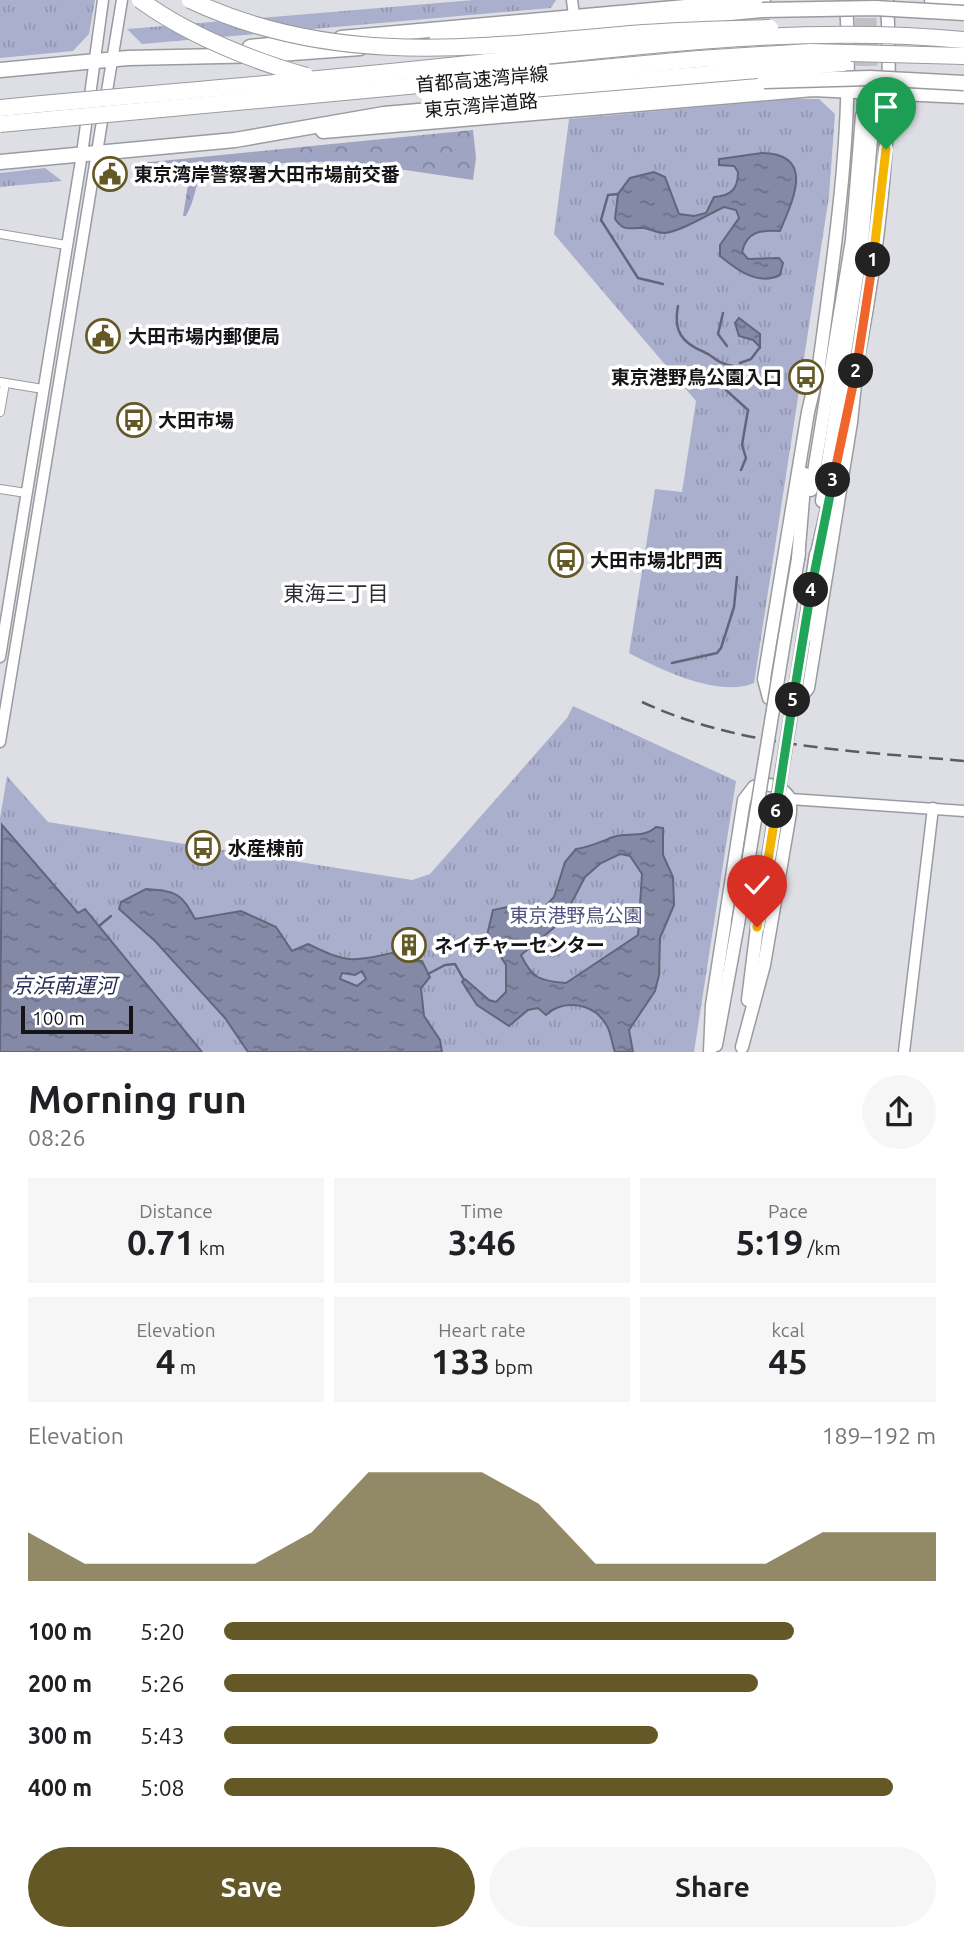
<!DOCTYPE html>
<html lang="en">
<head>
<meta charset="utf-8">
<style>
	:root { --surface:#fff; --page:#f6f6f6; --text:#202124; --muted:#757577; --accent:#645926 }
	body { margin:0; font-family:Ubuntu,"Noto Sans JP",sans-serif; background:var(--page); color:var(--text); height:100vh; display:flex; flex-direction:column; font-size:26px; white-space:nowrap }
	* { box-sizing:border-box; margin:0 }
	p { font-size:23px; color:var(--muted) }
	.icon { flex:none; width:38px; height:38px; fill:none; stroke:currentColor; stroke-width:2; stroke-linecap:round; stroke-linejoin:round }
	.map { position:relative; height:1052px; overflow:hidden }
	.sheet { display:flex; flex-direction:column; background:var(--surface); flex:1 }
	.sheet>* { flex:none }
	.scale { position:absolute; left:21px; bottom:18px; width:112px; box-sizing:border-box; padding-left:7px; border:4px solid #151517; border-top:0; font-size:19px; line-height:24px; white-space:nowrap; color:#151517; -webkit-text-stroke:5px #fff; paint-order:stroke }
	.pin { position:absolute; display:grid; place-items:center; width:60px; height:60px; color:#fff; margin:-72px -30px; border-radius:50% 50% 50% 0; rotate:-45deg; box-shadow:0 0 7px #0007 }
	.pin .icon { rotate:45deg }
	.km { position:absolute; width:35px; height:35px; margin:-18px; border-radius:50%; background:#222; color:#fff; font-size:19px; line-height:35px; text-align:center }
	.round { display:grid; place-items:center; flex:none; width:74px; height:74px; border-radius:37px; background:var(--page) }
	.headline { display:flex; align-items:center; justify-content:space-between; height:119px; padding:0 28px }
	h1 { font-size:38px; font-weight:700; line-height:52px }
	.stats { display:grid; grid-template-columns:repeat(3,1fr); gap:10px; height:119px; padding:7px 28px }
	.stats div { display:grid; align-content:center; border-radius:0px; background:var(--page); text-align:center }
	.stats b { font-size:35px; font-weight:700 }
	.stats small { font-size:19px; font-weight:400 }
	.stats p { font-size:19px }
	.chart { height:196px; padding:14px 28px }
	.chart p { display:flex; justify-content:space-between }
	.chart svg { width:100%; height:126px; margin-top:7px; fill:var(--accent); opacity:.7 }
	.cta { display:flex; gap:14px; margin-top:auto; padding:14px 28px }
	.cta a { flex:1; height:80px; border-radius:42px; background:var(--accent); color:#fff; font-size:28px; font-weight:700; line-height:80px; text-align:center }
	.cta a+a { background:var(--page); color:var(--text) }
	ul { padding:0 28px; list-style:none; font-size:23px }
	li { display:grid; grid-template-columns:112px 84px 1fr; align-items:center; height:52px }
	li i { height:18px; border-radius:9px; background:var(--accent) }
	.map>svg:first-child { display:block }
</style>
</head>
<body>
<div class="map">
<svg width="964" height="1052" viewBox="0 0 964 1052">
	<defs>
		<pattern id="forest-crowns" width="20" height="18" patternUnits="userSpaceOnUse" patternTransform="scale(1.75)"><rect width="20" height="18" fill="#9fa4c2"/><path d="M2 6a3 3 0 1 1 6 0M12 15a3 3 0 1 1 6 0" fill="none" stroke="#80849d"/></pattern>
		<pattern id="park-tufts" width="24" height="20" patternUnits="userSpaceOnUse" patternTransform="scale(1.75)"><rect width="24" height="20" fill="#abafce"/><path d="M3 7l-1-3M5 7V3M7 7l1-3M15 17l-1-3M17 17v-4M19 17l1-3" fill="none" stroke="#9296b0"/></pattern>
		<pattern id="water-ripples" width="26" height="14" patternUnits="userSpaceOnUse" patternTransform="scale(1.75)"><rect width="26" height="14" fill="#8489a6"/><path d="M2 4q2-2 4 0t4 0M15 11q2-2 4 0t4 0" fill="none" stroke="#6b6f86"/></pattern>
	</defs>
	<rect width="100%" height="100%" fill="#dedfe5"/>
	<path fill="url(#forest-crowns)" d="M473,130L476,158L473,180L344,161L231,165C185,177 203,187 186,216H183L189,178L136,170L131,164Z"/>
	<g fill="url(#park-tufts)">
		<polygon points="0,0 95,0 89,34 73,51 0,58"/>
		<polygon points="474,0 556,0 551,8 142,44 127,29"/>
		<path d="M792,99H819L835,114L829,196L754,683C719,698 661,670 629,653L655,489L682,492L696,401L554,234L569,119Z"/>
		<polygon points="45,168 62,181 0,187 0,173"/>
		<polygon points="573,706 736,781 694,1052 0,1052 0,818 7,776 48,822 412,880 430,874 567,718"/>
	</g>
	<g fill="url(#water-ripples)" stroke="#63667b" stroke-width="2" fill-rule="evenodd">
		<path d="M762,153C816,154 793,200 780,231C760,230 747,231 742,252L748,259L779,258L783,263L780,275C758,286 737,270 720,256V245L739,218L736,210L724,207C709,214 682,231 665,233C657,233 651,229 643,228C629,227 625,233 615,219L618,194L630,178L654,172L665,177L679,214L694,216L706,213L714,197C731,196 738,189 738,172L734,166L719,165V159Z"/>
		<polygon points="739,318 760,334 760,347 753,340 739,336 735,323"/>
		<polygon points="2,825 78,913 85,909 202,1052 0,1052"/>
		<path d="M656,827L663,828V855L673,877L674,905L660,938L659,975L655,991L629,1030L633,1052H615C612,1044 611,1033 607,1026C594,1002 563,999 546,1015L538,1008L528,1010L509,1026L477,1005L462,982L465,979L489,1000L496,1002L506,992V965L487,935L493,910L507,907L522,917L537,915L554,897L565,862L576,849C590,847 600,842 613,837C627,832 643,839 656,827ZM620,854L630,856L642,874L638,935L566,983C541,981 532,979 521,955L562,921L585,877L601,863Z"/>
		<path d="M146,889C177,891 181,893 195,919L241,911L276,927L292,951L308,944C347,963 351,962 392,953L406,961H422L430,977L421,988L424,1016L440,1040L442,1052H248L225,1018L155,941L119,909L121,902ZM362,971L366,979L357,986L340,979L342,973L355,975Z"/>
	</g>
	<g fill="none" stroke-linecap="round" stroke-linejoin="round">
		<g stroke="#63667b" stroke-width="2.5">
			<polyline points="618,194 608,195 601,220 638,278 663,284"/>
			<path d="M678,306C673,331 682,343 704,352C716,357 715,363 733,366"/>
			<polyline points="723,313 718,334 727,346"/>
			<polyline points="740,363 751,359 760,347"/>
			<polyline points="732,372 727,377 726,390 748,410 742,445 746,458 741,470"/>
			<polyline points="672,663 717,653 721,648 734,607 737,577"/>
			<polyline points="99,926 111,916"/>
			<polyline points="428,974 445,965 455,964 464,980"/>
		</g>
		<g stroke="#c0c1c6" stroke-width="12" stroke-dasharray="12 6" stroke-linecap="butt">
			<polyline points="861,0 862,116"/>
			<polyline points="870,0 873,116"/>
		</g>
		<g stroke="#9a9ba0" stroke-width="10">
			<g id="minor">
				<polyline points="0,234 66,245"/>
				<polyline points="0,382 43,389"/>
				<polyline points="0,412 5,383"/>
				<polyline points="0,489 26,493"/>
			</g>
		</g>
		<g stroke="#9a9ba0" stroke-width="13">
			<g id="tertiary">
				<polyline points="572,0 574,16"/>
				<polyline points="0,657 82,154 103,0"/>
				<polyline points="0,742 122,0"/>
				<polyline points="790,799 964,811"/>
				<polyline points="904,1052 933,808"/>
			</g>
		</g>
		<g stroke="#9a9ba0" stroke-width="15">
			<g id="primary">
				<polyline points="819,366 808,412 764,679 769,698 782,704 796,703 808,688 851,422 857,365"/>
				<path d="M818,372C835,248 854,126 846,0"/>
				<path d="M855,373C879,252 894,124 887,0"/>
				<polyline points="811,490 852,240 862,116"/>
				<polyline points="822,501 862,243 873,116"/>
				<polyline points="798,559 805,474"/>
				<polyline points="815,562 835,474"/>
				<polyline points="785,636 799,553"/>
				<polyline points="803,639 816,554"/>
				<polyline points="748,1000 757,927"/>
				<polyline points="716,1045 738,924"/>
				<path d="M710,1052L712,1005L744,800L754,787C770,782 781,785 790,799V813L764,965L742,1047"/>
			</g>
		</g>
		<g stroke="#9a9ba0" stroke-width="17">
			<g id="trunk">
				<polyline points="932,0 964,3"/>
				<polyline points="341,38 763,0"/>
				<polyline points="436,41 762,10"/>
				<polyline points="250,47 310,41"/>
				<polyline points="0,70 128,58 265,55 360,48"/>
				<polyline points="323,131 813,89 964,96"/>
				<polyline points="0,162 235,140 384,114 764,81"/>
			</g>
		</g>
		<use href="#minor" stroke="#fff" stroke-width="8"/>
		<use href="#tertiary" stroke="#fff" stroke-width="10"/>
		<use href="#primary" stroke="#fff" stroke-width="12"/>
		<use href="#trunk" stroke="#fff" stroke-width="14"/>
		<path stroke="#5c5c60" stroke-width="2.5" stroke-dasharray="14 7" stroke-linecap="butt" d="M642,702C740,748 858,751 964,761"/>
		<g stroke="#9a9ba0" stroke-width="15" stroke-linecap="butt">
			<g id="primary-bridge">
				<polyline points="738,924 785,636"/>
				<polyline points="757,927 803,639"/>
			</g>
		</g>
		<g stroke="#9a9ba0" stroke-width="17" stroke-linecap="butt">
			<g id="trunk-bridge">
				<polyline points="762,10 875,8 964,13"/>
				<polyline points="764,81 870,78 964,83"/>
			</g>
		</g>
		<g stroke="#9a9ba0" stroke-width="18" stroke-linecap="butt">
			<g id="motorway-bridge">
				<path d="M140,0C190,36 248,59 306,76"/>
				<path d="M190,0C339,70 485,46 643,33C685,30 728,29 770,28"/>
				<polyline points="425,92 483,93 843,63"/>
				<path d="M0,108C156,93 313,81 468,64C631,47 800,24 964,40"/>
				<polyline points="0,124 698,59 810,52 964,56"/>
			</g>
		</g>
		<use href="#primary-bridge" stroke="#fff" stroke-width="12"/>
		<use href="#trunk-bridge" stroke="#fff" stroke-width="14"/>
		<use href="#motorway-bridge" stroke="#fff" stroke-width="16"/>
	</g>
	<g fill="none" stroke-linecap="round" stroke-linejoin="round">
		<g stroke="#fff" stroke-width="14">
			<polyline id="split-1" points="873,260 886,149"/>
		</g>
		<g stroke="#fff" stroke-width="14">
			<polyline id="split-2" points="856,371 873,260"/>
		</g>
		<g stroke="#fff" stroke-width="14">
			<polyline id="split-3" points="833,480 856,371"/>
		</g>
		<g stroke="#fff" stroke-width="14">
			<polyline id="split-4" points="811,590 833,480"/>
		</g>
		<g stroke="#fff" stroke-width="14">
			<polyline id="split-5" points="793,700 811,590"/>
		</g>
		<g stroke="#fff" stroke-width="14">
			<polyline id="split-6" points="776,811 793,700"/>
		</g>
		<g stroke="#fff" stroke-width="14">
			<polyline id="split-7" points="757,927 776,811"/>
		</g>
		<use href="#split-1" stroke="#f5b400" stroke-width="9"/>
		<use href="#split-2" stroke="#f0652b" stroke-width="9"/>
		<use href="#split-3" stroke="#f0652b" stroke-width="9"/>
		<use href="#split-4" stroke="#22a559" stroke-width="9"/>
		<use href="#split-5" stroke="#22a559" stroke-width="9"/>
		<use href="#split-6" stroke="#22a559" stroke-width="9"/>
		<use href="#split-7" stroke="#f5b400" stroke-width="9"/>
	</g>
	<defs>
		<g id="civic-ring" transform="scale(1.75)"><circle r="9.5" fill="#fff" stroke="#645926" stroke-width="1.5"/><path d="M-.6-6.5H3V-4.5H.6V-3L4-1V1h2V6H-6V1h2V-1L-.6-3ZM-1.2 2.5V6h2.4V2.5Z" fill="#645926"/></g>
		<g id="bus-ring" transform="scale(1.75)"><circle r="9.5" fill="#fff" stroke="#645926" stroke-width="1.5"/><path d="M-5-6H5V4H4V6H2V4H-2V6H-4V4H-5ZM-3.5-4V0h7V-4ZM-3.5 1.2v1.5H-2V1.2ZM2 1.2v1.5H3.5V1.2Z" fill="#645926"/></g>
		<g id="building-ring" transform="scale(1.75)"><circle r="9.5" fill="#fff" stroke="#645926" stroke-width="1.5"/><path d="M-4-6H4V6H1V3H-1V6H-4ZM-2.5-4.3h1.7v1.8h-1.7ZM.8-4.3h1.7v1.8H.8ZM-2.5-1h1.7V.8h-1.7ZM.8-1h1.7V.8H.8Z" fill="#645926"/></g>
	</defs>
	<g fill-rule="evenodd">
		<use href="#civic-ring" x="110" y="174"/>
		<use href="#civic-ring" x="103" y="336"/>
		<use href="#bus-ring" x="806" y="377"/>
		<use href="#bus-ring" x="134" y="420"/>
		<use href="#bus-ring" x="566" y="560"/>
		<use href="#bus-ring" x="203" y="848"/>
		<use href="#building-ring" x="409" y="945"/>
	</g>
	<g text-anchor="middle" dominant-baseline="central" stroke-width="7" stroke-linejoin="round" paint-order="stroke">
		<g font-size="19" fill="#151517" stroke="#fff">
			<text transform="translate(482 79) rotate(-5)">首都高速湾岸線</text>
			<text transform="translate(481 105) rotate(-5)">東京湾岸道路</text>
		</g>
		<g font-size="19" font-weight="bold" fill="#151517" stroke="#fff" text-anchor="start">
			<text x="134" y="174">東京湾岸警察署大田市場前交番</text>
			<text x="128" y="336">大田市場内郵便局</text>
			<text x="782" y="377" text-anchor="end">東京港野鳥公園入口</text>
			<text x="158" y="420">大田市場</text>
			<text x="590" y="560">大田市場北門西</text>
			<text x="228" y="848">水産棟前</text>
			<text x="434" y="945">ネイチャーセンター</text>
		</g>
		<g font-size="19" fill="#4c517f" stroke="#fff">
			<text x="576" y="915">東京港野鳥公園</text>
		</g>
		<g font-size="21" fill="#2d2e32" stroke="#fff">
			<text x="336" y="593">東海三丁目</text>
		</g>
		<g font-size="21" font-style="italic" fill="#292c55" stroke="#fff">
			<text x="64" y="985">京浜南運河</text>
		</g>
	</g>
</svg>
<div class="scale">100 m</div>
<div class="pin" style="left:886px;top:149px;background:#1e9e55"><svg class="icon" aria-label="arrive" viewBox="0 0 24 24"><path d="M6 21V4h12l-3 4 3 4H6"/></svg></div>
<div class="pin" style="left:757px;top:927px;background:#d93025"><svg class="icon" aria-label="check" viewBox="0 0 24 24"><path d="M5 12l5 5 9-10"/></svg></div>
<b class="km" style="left:873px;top:260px">1</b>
<b class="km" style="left:856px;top:371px">2</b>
<b class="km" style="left:833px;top:480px">3</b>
<b class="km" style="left:811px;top:590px">4</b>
<b class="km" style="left:793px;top:700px">5</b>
<b class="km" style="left:776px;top:811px">6</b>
</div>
<section class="sheet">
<div class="headline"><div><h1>Morning run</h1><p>08:26</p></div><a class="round"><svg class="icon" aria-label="share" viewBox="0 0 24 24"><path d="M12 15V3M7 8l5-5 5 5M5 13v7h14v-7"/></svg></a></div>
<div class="stats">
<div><p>Distance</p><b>0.71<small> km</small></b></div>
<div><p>Time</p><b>3:46</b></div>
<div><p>Pace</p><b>5:19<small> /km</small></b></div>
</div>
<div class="stats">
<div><p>Elevation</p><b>4<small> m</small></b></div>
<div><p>Heart rate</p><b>133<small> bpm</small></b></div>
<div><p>kcal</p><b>45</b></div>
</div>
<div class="chart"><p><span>Elevation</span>189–192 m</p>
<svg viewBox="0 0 160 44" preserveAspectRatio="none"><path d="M0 44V27L10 38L20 38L30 38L40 38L50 27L60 6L70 6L80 6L90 17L100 38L110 38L120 38L130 38L140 27L150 27L160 27V44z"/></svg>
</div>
<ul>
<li><b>100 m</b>5:20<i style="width:80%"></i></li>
<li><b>200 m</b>5:26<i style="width:75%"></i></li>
<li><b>300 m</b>5:43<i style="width:61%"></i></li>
<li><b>400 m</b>5:08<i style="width:94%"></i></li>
</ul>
<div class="cta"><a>Save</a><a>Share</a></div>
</section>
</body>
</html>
